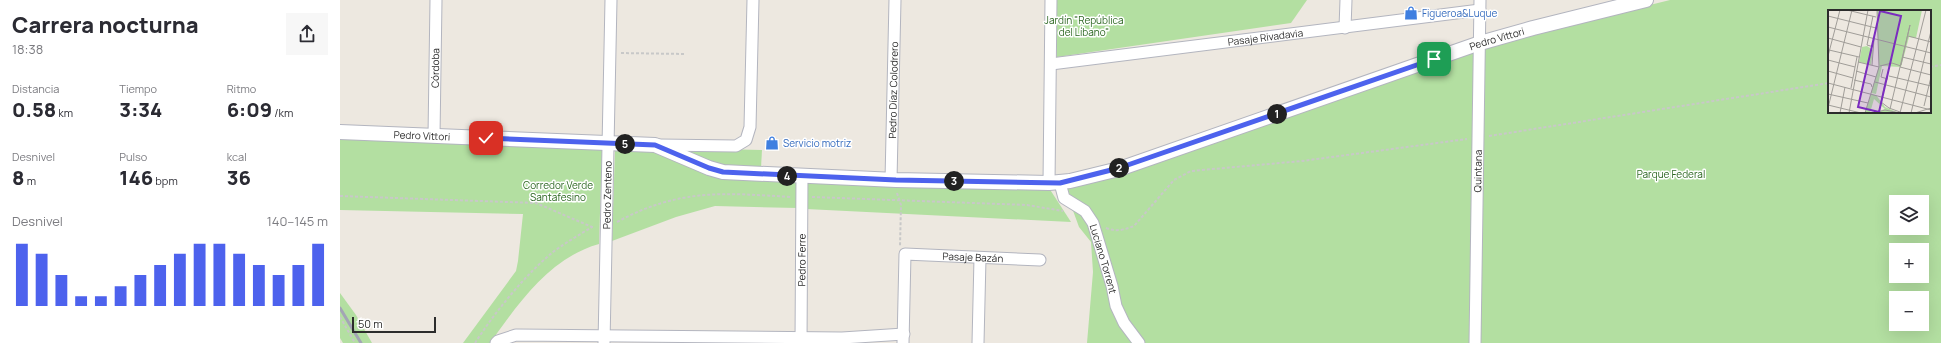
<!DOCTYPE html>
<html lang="es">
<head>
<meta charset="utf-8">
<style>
	:root { --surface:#fff; --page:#f7f7f7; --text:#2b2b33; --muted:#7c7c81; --accent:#4d62ed }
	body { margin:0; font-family:Manrope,sans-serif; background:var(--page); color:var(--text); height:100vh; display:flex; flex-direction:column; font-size:15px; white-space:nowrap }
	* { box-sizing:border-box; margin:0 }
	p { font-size:13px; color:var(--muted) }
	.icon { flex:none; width:22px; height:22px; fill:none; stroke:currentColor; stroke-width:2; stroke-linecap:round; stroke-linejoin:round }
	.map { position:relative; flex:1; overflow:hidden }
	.sheet { display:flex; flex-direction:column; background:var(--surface); width:340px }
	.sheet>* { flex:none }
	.controls { position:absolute; left:1549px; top:195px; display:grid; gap:8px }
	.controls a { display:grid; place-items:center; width:40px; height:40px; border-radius:0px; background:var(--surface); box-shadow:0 4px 16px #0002; font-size:20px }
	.scale { position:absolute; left:12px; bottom:10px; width:84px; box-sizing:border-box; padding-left:4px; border:2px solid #2c2c2c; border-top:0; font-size:11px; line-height:14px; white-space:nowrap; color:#2c2c2c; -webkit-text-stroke:3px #fff; paint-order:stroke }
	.pin { position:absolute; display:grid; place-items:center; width:34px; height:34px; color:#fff; margin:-17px; border-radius:8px; box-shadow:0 2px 6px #0006 }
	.km { position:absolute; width:20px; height:20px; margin:-10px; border-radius:50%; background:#222; color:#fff; font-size:11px; line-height:20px; text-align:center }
	.round { display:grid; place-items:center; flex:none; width:42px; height:42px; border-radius:0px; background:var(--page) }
	.summary { display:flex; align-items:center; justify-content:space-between; height:68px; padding:0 12px }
	h1 { font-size:22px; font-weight:800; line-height:30px }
	.stats { display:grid; grid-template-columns:repeat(3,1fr); gap:6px; height:68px; padding:4px 12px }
	.stats div { display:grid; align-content:center }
	.stats b { font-size:20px; font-weight:800 }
	.stats small { font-size:11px; font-weight:400 }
	.stats p { font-size:11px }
	.chart { height:112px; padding:8px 12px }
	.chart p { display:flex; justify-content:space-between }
	.chart svg { width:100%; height:72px; margin-top:4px; stroke:var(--accent); stroke-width:6 }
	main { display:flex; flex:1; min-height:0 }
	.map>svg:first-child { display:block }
</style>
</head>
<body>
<main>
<section class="sheet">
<div class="summary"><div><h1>Carrera nocturna</h1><p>18:38</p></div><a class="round"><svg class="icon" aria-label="share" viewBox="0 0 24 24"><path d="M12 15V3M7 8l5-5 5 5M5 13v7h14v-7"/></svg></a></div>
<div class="stats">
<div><p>Distancia</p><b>0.58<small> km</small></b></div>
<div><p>Tiempo</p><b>3:34</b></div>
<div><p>Ritmo</p><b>6:09<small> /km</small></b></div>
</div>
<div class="stats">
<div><p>Desnivel</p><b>8<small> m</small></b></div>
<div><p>Pulso</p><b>146<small> bpm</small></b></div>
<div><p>kcal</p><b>36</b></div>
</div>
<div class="chart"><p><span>Desnivel</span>140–145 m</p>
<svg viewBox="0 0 160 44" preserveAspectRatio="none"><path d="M5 44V6M15 44V12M25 44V25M35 44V38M45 44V38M55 44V32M65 44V25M75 44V19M85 44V12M95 44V6M105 44V6M115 44V12M125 44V19M135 44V25M145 44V19M155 44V6"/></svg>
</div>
</section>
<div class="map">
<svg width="1601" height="343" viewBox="0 0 1601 343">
	<rect width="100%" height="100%" fill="#ede8e0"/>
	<g fill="#b3dfa1" fill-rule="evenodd">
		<polygon points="717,0 967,0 951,23 717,57"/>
		<path d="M1330,0H1601V343H747L753,272L751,242L739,227L724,186L1157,43ZM1489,11H1590V112H1489ZM1556,202H1582V228H1556ZM1556,250H1582V276H1556ZM1556,298H1582V324H1556Z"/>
		<path d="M0,139L262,150L259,244C209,258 179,303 150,343H123L176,271L178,261L183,214L0,210Z"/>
		<polygon points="333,148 422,150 421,168 385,167"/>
		<polygon points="275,151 314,152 458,179 458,208 375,206 336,217 272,241"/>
		<polygon points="467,180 709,188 731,222 466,209"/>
		<polygon points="0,293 16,315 32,343 3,343 0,338"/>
	</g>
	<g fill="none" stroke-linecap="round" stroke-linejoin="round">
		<g stroke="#b3b5bf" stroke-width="13">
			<g id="minor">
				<polyline points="1005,28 1006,0"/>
				<path id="s1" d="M711,64L1140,10"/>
				<path id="s2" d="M94,136L96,0"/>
				<polyline points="319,145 396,146 406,140 410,127 413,0"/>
				<path id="s3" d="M551,180L555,0"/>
				<polyline points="709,183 711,0"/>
				<path id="s4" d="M720,183L724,198L745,211L753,223L772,286L776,306L784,323L799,343"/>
				<polyline points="156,343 158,341 176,335 502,338 564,334"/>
				<path id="s5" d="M264,343L271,0"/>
				<path id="s6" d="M461,343L462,176"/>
				<path id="s7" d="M563,343L565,254L700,260"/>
				<polyline points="638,343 640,258"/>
				<path id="s8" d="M1135,343L1140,0"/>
			</g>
		</g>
		<g stroke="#b3b5bf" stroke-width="16">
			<g id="tertiary">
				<path id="s9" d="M0,132L315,145L369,168L383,172L556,180L709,183L730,181L779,169L1140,43L1193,28L1306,0"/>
			</g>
		</g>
		<g stroke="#c8c8c8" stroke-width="2" stroke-dasharray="3 2" stroke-linecap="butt">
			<polyline points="281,53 344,54"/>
			<polyline points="1590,67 1601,65"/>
			<polyline points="1149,136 1489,83"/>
			<polyline points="557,193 561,205 560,246"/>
			<polyline points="0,196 196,203 252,227 255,227"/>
			<polyline points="472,197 687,205 723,211"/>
			<path d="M277,222C340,188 383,193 452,197"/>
			<path d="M766,228C776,232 784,230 794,226L834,180L851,171L962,161L1127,139"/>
			<polyline points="0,317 15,343"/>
			<path d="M135,343C155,312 185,275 213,252C225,243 239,235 252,227"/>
		</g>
		<use href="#minor" stroke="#fff" stroke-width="11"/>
		<use href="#tertiary" stroke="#fff" stroke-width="14"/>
		<polyline stroke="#a3a5b5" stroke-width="3" points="0,308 21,343"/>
	</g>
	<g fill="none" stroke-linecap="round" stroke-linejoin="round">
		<g stroke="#fff" stroke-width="8">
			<polyline id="route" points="146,138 315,145 369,168 383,172 556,180 720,183 779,168 1094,59"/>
		</g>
		<use href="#route" stroke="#4d62ed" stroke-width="5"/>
	</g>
	<defs>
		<g id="shop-bare" transform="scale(1.08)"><path d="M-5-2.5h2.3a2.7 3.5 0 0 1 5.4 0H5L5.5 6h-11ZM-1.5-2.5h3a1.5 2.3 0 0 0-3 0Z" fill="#3f7fe0" stroke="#fff" stroke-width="2.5" paint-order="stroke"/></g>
	</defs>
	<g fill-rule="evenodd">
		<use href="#shop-bare" x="1071" y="13"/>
		<use href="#shop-bare" x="432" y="143"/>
	</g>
	<g text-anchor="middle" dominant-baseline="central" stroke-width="3" stroke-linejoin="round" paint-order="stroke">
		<g font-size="10" fill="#366cbe" stroke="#fff" text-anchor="start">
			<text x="1082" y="13">Figueroa&amp;Luque</text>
			<text x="443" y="143">Servicio motriz</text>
		</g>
		<g font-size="10" fill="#2b6620" stroke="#fff">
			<text x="744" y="20">Jardín "República<tspan x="744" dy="12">del Líbano"</tspan></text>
			<text x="1331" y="174">Parque Federal</text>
			<text x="218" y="185">Corredor Verde<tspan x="218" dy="12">Santafesino</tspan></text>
		</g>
		<g font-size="10" fill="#2c2c2c" stroke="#fff">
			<text stroke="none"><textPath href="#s1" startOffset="216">Pasaje Rivadavia</textPath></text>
			<text stroke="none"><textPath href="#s9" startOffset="1186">Pedro Vittori</textPath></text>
			<text stroke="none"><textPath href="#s2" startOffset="68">Córdoba</textPath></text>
			<text stroke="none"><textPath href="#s3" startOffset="90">Pedro Díaz Colodrero</textPath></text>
			<text stroke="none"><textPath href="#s9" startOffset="82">Pedro Vittori</textPath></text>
			<text stroke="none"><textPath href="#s8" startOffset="172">Quintana</textPath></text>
			<text stroke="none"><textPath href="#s5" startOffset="148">Pedro Zenteno</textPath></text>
			<text stroke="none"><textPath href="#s7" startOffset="157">Pasaje Bazán</textPath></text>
			<text stroke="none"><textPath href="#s4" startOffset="92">Luciano Torrent</textPath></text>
			<text stroke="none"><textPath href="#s6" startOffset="83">Pedro Ferre</textPath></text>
		</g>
	</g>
	<g transform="translate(1488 10)">
		<rect width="103" height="103" fill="#ede8e0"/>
		<path d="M49,0H94L88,28L81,27L73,57L54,56L48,84L43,83L51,56ZM39,36L45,40L43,55L31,52L34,37ZM43,84L48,85L57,97L71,103H45L57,99L46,89L42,103H37Z" fill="#b3dfa1"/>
		<path fill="none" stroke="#a09d98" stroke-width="1" d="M19,0L48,7M0,6L48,18M45,6L39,35L46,37M0,17L103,43M80,26L103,32M0,28L33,37M1,40L31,47M0,46L12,0M74,47L103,54M0,50L27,57M30,52L51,57M44,55L46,29M52,56L64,53L73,56M72,57L103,65M55,59L53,67L60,69M0,61L25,68M28,61L48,67M61,66L103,76M58,68L53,92L61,98L72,102M26,70L43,74L44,77M47,72L103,87M0,73L103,100M23,78L29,47M0,84L40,93M0,95L33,103M96,96L103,67M0,98L24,0M62,99L82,15L73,55M12,103L17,77M21,103L40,0M37,103L51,57L49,0M46,103L57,100L72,103M72,103L98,0M83,103L103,21M87,103L103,98"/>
		<path fill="#7b2cbf" fill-opacity="0.15" stroke="#7b2cbf" stroke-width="2" d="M52,1L73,6L51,102L30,97Z"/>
		<rect width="103" height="103" fill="none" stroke="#2c2c2c" stroke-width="2"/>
	</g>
</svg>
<div class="controls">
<a><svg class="icon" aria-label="layers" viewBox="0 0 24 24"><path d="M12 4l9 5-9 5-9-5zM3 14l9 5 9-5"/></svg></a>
<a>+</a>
<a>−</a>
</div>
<div class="scale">50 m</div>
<div class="pin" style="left:1094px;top:59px;background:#1e9e55"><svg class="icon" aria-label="arrive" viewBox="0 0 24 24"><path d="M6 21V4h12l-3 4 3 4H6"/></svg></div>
<div class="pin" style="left:146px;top:138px;background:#d93025"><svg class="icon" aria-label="check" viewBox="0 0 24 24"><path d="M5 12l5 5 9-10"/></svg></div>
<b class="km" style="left:937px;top:114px">1</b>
<b class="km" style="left:779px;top:168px">2</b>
<b class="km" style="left:614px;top:181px">3</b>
<b class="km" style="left:447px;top:176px">4</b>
<b class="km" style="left:285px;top:144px">5</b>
</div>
</main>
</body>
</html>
